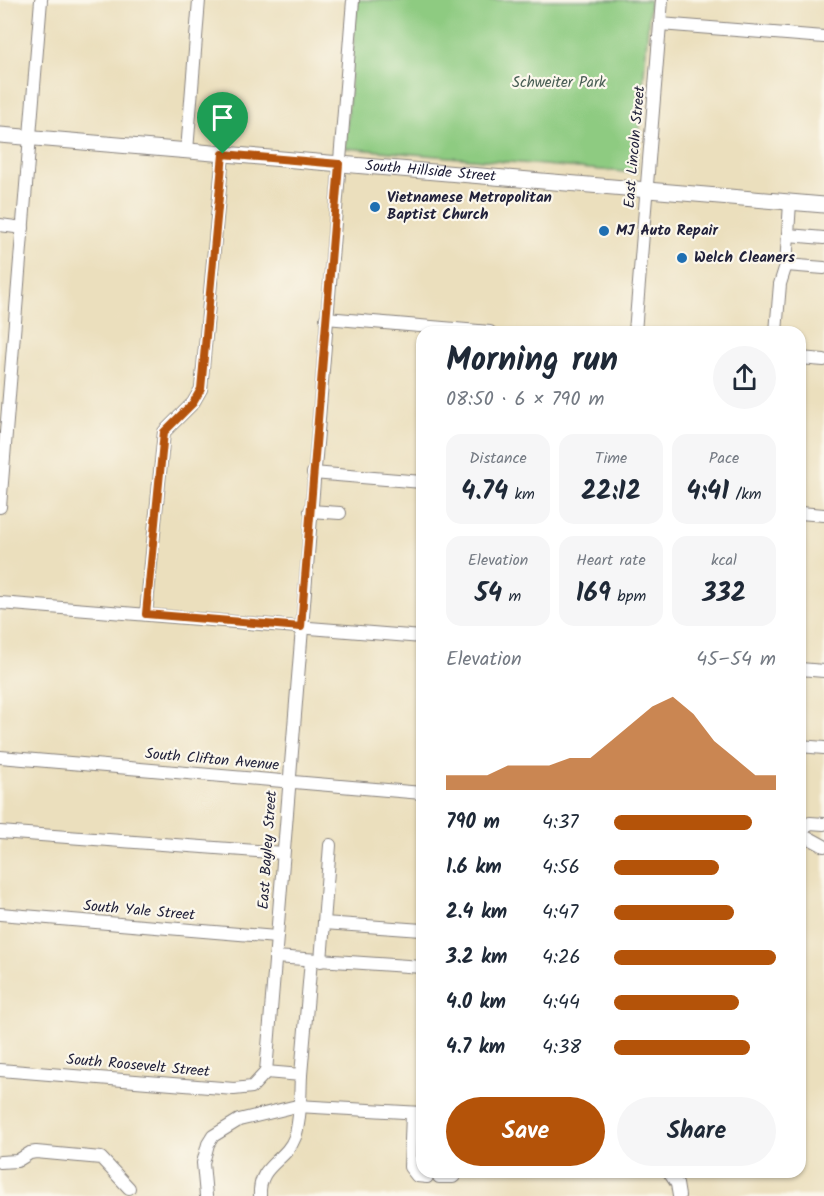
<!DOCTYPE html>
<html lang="en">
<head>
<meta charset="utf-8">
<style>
	:root { --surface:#fff; --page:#f6f6f7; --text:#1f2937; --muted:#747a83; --accent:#b45309 }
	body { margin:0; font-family:Kalam,sans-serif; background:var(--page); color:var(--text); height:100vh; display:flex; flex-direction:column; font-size:22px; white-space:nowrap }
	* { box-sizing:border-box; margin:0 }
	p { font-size:20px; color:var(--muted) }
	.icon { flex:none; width:33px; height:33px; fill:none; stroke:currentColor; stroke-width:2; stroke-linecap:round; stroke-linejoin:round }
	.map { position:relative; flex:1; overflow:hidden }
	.drawer { position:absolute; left:416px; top:326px; width:390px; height:852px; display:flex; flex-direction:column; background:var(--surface); border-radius:18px; box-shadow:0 2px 4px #0004 }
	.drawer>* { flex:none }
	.pin { position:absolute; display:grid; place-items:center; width:51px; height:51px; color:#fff; margin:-62px -26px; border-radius:50% 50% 50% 0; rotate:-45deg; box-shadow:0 0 6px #0007 }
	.pin .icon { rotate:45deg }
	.round { display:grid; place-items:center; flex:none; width:63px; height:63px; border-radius:32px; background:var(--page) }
	.summary { display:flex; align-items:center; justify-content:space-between; height:102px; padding:0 30px }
	h1 { font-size:33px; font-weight:700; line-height:45px }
	.stats { display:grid; grid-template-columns:repeat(3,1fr); gap:9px; height:102px; padding:6px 30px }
	.stats div { display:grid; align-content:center; border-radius:15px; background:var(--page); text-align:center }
	.stats b { font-size:26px; font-weight:700 }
	.stats small { font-size:16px; font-weight:400 }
	.stats p { font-size:16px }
	.chart { height:168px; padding:12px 30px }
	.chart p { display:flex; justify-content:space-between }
	.chart svg { width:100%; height:108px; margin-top:6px; fill:var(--accent); opacity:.7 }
	.action { display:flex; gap:12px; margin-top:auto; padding:12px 30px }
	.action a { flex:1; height:69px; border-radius:36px; background:var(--accent); color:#fff; font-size:24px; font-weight:700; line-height:69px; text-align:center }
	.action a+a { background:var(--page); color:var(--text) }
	ul { padding:0 30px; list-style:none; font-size:20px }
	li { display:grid; grid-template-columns:96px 72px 1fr; align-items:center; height:45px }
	li i { height:15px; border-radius:8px; background:var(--accent) }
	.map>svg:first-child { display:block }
</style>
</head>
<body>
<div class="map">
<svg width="824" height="1196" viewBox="0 0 824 1196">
	<rect width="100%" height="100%" fill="#fbf7ec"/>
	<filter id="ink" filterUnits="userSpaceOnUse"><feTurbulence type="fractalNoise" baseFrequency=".0167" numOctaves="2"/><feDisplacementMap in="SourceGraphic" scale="12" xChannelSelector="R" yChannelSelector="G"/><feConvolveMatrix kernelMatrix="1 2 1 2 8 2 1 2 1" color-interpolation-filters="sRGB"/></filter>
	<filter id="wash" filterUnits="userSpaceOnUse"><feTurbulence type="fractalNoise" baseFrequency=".008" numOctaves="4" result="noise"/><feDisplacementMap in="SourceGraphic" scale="24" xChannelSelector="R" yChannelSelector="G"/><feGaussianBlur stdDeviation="1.35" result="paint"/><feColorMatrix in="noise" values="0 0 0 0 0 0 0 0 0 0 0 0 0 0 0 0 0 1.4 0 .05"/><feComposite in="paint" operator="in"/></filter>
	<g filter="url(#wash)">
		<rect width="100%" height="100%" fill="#ebdfbd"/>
		<polygon fill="#8ecb81" stroke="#58765e" stroke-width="1.5" points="357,0 650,0 636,173 345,148"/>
	</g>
	<g filter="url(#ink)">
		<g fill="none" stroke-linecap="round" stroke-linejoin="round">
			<g stroke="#86807c" stroke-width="14">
				<g id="minor">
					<polyline points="660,24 824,37"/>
					<polyline points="187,151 199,0"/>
					<polyline points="790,202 788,235 824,238"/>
					<polyline points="0,225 23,228"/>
					<polyline points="788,235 786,265 824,268"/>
					<polyline points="326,318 490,332"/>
					<polyline points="635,332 662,0"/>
					<polyline points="776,332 780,284 786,265"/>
					<polyline points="800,358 824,360"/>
					<polyline points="313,473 422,482"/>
					<polyline points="0,507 41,0"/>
					<polyline points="310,511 340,513"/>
					<polyline points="800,513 824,515"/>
					<polyline points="0,603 422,637"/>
					<polyline points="146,614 164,432 193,403 201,389 223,154"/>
					<polyline points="800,669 824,671"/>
					<polyline points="800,746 824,748"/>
					<polyline points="0,757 422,793"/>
					<polyline points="800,831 810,823 824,824"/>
					<polyline points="0,832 283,853"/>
					<polyline points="800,833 824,846"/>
					<polyline points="0,914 276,937"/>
					<polyline points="324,923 422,930"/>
					<polyline points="275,957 422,967"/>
					<polyline points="321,961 330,845"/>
					<polyline points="0,1070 234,1089 252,1087 266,1072"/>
					<polyline points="266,1072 353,0"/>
					<polyline points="266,1072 301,1075 311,960"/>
					<polyline points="412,1113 410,1167 417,1176 427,1177"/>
					<polyline points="0,1162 17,1161 30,1153 36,1152 101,1158 129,1188"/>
					<polyline points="669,1172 677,1184 679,1196"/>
					<polyline points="439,1177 453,1177 458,1172"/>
					<polyline points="206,1196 203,1163 208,1144 213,1136 239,1120 297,1106 422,1113"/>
					<path d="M260,1196C258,1164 286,1162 295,1137C301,1118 300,1095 301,1075"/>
				</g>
			</g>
			<g stroke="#86807c" stroke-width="17">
				<g id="major">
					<path id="s1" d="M0,135L824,205"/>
				</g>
			</g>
			<use href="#minor" stroke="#fff" stroke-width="12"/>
			<use href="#major" stroke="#fff" stroke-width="15"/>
		</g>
	</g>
	<g fill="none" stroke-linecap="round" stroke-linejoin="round" filter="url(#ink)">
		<g stroke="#fff" stroke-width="12">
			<polygon id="route" points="223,154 339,164 301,627 146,614 164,432 193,403 201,389"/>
		</g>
		<use href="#route" stroke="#b45309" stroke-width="8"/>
	</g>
	<g fill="#1f6fb2" stroke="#fbf7ec" stroke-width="2">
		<circle cx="375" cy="207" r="6"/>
		<circle cx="604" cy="231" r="6"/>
		<circle cx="682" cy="258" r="6"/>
	</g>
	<g text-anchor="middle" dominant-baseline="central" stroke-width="4.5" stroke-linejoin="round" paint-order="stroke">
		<g font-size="15" fill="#485d54" stroke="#fbf7ec">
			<text x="559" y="83">Schweiter Park</text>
		</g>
		<g font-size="15" fill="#22223b" stroke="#fbf7ec">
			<text transform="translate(635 147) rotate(-85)">East Lincoln Street</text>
			<text stroke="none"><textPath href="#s1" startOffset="432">South Hillside Street</textPath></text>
			<text transform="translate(212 760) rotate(5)">South Clifton Avenue</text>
			<text transform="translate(268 850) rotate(-86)">East Bayley Street</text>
			<text transform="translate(139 911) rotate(5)">South Yale Street</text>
			<text transform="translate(138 1066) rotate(5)">South Roosevelt Street</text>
		</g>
		<g font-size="15" font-weight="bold" fill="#22223b" stroke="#fbf7ec" text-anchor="start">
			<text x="387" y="198">Vietnamese Metropolitan<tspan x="387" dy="17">Baptist Church</tspan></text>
			<text x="616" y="231">MJ Auto Repair</text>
			<text x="694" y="258">Welch Cleaners</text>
		</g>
	</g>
</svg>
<div class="pin" style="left:223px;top:154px;background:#1e9e55"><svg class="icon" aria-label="arrive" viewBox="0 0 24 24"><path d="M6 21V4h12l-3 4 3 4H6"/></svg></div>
<section class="drawer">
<div class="summary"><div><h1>Morning run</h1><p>08:50 · 6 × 790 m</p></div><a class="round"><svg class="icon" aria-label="share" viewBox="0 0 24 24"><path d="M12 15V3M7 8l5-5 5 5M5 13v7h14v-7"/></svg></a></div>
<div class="stats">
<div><p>Distance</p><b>4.74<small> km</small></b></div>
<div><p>Time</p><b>22:12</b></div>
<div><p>Pace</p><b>4:41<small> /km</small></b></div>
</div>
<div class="stats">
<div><p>Elevation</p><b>54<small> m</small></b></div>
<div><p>Heart rate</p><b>169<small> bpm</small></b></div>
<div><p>kcal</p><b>332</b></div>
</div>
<div class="chart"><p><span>Elevation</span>45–54 m</p>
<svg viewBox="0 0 160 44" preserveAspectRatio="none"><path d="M0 44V38L10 38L20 38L30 34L40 34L50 34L60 31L70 31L80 24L90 17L100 10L110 6L120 13L130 24L140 31L150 38L160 38V44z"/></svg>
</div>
<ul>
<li><b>790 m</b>4:37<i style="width:85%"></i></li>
<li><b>1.6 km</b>4:56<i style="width:65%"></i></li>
<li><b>2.4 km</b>4:47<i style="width:74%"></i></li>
<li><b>3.2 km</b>4:26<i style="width:100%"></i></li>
<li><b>4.0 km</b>4:44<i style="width:77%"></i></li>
<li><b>4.7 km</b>4:38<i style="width:84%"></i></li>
</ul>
<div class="action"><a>Save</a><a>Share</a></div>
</section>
</div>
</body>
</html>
